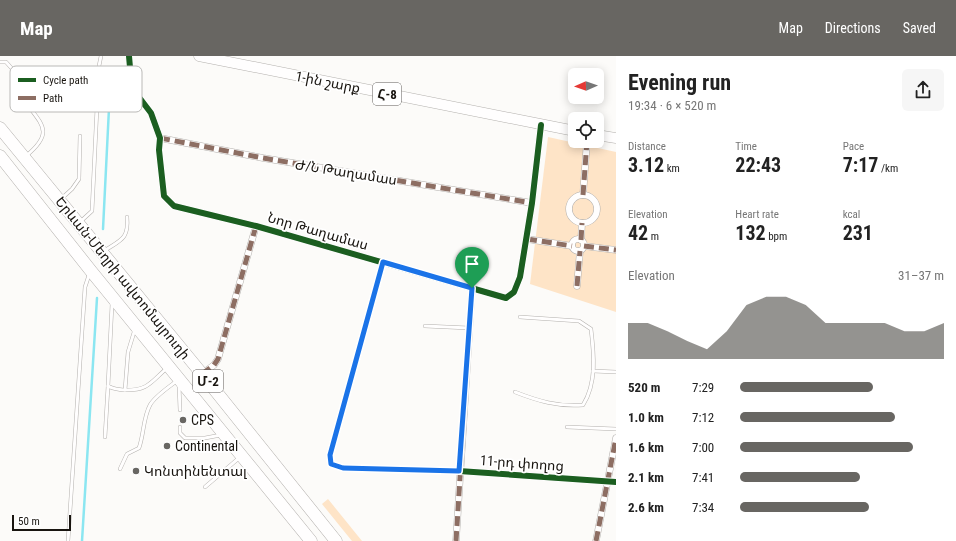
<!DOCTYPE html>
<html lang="en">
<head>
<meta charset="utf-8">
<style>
	:root { --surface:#fff; --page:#f6f6f6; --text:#222; --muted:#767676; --accent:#686662 }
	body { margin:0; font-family:"Roboto Condensed","Noto Sans Armenian",sans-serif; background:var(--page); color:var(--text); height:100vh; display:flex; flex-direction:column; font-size:15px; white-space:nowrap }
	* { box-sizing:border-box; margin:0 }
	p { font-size:13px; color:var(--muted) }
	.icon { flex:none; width:22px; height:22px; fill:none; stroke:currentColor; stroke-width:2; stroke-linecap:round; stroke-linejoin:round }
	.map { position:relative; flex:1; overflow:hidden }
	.sheet { display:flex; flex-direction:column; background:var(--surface); width:340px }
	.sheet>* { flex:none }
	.needle { width:26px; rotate:268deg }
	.tools { position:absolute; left:568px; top:12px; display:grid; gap:8px }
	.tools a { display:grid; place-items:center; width:36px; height:36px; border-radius:6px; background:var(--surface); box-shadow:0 2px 10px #0003; font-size:20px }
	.scale { position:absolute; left:12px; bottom:10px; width:59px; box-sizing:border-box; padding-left:4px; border:2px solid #191510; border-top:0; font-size:11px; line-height:14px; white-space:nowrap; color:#191510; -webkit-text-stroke:3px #fff; paint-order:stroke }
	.pin { position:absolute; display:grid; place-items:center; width:34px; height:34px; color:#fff; margin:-41px -17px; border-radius:50% 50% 50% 0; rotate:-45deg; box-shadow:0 0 4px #0007 }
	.pin .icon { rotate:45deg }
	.round { display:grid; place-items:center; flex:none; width:42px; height:42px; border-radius:6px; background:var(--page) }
	.overview { display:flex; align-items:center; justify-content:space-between; height:68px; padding:0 12px }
	h1 { font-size:22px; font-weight:700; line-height:30px }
	.figures { display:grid; grid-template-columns:repeat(3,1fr); gap:6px; height:68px; padding:4px 12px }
	.figures div { display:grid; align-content:center }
	.figures b { font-size:20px; font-weight:700 }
	.figures small { font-size:11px; font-weight:400 }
	.figures p { font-size:11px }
	.chart { height:112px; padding:8px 12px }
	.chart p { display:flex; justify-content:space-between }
	.chart svg { width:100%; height:72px; margin-top:4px; fill:var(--accent); opacity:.7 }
	ul { padding:0 12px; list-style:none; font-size:13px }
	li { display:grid; grid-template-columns:64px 48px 1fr; align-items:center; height:30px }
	li i { height:10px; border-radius:5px; background:var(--accent) }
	header { display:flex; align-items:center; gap:24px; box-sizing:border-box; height:56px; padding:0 20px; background:var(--accent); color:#fff }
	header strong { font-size:19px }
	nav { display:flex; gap:22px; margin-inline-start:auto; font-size:14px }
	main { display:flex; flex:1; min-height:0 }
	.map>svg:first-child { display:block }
</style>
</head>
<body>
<header>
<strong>Map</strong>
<nav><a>Map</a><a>Directions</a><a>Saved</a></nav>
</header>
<main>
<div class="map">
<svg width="616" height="485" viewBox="0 0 616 485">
	<rect width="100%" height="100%" fill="#fcfbf9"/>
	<g fill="#fee4c7">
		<polygon points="548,81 616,96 616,256 530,228"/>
		<polygon points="328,443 362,485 352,485 322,448"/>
	</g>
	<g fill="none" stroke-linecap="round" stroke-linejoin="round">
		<g stroke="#8be6f1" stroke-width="2.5">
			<polyline points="103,173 111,12"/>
			<polyline points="82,485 97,242"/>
		</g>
		<g stroke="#b3b0ad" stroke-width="4">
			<g id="lane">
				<polyline points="0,6 6,6 24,26"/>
				<path d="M24,44C42,69 55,76 26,100"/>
				<polyline points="61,143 72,133 79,123 80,80"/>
				<polyline points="80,166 92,155 99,10 101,0"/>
				<path d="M104,195C121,184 129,183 127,161"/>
				<path d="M112,248L108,330C113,333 117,333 123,334C148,335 150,327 167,312"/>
				<polyline points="425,270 469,272"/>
				<polyline points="593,315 616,316"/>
				<polyline points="179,329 180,354"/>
				<polyline points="125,334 128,296 135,273"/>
				<path d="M515,336C538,345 558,351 583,349C597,327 594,298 591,273L579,265L520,261"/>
				<polyline points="180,371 180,377 185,382 205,382 221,379"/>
				<polyline points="567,371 616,373"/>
				<polyline points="105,381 108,330"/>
				<path d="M120,413L127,398L139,392C144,378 143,362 150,349C155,340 169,331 178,324"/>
				<polyline points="205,431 239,402"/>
				<polyline points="68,485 85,231 89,219"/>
			</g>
		</g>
		<g stroke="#b3b0ad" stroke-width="7">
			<g id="street">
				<polyline points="129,0 131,23 135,36 151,57 160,82 159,94 164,140 174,150 256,170 506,242 514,236 520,221 532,147 541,69"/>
				<polyline points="160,82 263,102 532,147"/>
				<polyline points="583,139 587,85"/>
				<circle cx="583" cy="153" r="14"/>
				<circle cx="578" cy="189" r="6"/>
				<polyline points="527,183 572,190"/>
				<polyline points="581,184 582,167"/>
				<polyline points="584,190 616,194"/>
				<polyline points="383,206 330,399 331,408 343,412 459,415 616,426"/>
				<polyline points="577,230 580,195"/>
				<polyline points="202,318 214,309 218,303 256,170"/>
				<polyline points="456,485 472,232"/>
				<polyline points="596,485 616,382"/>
			</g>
		</g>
		<g stroke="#b3b0ad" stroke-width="11">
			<g id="primary">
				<polyline points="199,0 575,75"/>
				<polyline points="597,79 616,82"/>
			</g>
		</g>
		<g stroke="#b3b0ad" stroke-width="13">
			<g id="highway">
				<polyline points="0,72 202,318 336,485"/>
				<polyline points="0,100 91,215 311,485"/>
			</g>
		</g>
		<use href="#lane" stroke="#fffefe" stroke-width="3"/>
		<use href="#street" stroke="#fffefe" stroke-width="6"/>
		<use href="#primary" stroke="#fffefe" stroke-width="10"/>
		<use href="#highway" stroke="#fffefe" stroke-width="12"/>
		<g stroke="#8d6e63" stroke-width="5" stroke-dasharray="10 5" stroke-linecap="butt">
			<polyline points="160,82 263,102 532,147"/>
			<polyline points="583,139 587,85"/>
			<polyline points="527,183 572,190"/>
			<polyline points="581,184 582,167"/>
			<polyline points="584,190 616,194"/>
			<polyline points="577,230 580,195"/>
			<polyline points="202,318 214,309 218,303 256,170"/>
			<polyline points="456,485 472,232"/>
			<polyline points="596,485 616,382"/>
		</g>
		<g stroke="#fff" stroke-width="8">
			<g id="cycleway">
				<polyline points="129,0 131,23 135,36 151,57 160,82 159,94 164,140 174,150 256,170 506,242 514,236 520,221 532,147 541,69"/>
				<polyline points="383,206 330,399 331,408 343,412 459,415 616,426"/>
			</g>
		</g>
		<use href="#cycleway" stroke="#1b5e20" stroke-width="6"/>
	</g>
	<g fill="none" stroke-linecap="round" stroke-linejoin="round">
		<g stroke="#fff" stroke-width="8">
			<polygon id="route" points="383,206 472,232 459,415 343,412 331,408 330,399"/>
		</g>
		<use href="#route" stroke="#1a73e8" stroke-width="5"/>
	</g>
	<g fill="#686662" stroke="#fff" stroke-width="1.5">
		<circle cx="183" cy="364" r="4"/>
		<circle cx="167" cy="390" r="4"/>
		<circle cx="136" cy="415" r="4"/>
	</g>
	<g text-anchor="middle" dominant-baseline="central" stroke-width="3.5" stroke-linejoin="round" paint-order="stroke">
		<g fill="#fff" stroke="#5e5b58" stroke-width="1">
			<rect x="373" y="27" width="28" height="22" rx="3"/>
			<rect x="193" y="314" width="30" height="22" rx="3"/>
		</g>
		<g font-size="13" font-weight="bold" fill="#191510">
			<text x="387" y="38">Հ-8</text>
			<text x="208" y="325">Մ-2</text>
		</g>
		<g font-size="14" fill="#191510" stroke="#fff">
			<text transform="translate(328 26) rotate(11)">1-ին շարք</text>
			<text transform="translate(346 116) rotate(9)">Ժ/Ն Թաղամաս</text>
			<text transform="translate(318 175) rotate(16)">Նոր Թաղամաս</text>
			<text transform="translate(123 222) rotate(51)">Երևան-Մեղրի ավտոմայրուղի</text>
			<text transform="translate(522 407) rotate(4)">11-րդ փողոց</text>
		</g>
		<g font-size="14" fill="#191510" stroke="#fff" text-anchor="start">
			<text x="191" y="364">CPS</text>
			<text x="175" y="390">Continental</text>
			<text x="144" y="415">Կոնտինենտալ</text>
		</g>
	</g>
	<rect x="10" y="10" width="132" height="46" rx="6" fill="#fff" stroke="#bab9b7" stroke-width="1"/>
	<rect x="18" y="22" width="18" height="4" fill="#1b5e20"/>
	<rect x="18" y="40" width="18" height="4" fill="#8d6e63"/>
	<g font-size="11" fill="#191510">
		<text x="43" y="28">Cycle path</text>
		<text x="43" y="46">Path</text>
	</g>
</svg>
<div class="tools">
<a><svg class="needle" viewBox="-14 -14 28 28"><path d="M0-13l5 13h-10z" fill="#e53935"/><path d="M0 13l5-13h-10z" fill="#767676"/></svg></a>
<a><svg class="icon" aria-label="locate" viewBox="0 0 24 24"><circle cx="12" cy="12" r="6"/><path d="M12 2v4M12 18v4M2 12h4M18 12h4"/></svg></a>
</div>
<div class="scale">50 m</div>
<div class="pin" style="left:472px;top:232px;background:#1e9e55"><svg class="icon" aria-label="arrive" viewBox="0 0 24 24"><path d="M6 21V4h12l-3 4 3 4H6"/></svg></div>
</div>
<section class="sheet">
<div class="overview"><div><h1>Evening run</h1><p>19:34 · 6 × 520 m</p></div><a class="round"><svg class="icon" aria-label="share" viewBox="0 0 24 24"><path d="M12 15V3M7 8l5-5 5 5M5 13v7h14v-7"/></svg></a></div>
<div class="figures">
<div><p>Distance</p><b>3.12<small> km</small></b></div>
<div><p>Time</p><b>22:43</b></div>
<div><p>Pace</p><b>7:17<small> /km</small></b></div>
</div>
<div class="figures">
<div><p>Elevation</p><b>42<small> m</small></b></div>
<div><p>Heart rate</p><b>132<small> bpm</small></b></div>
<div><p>kcal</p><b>231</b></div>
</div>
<div class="chart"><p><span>Elevation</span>31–37 m</p>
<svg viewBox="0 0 160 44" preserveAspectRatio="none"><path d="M0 44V22L10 22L20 27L30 33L40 38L50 27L60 11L70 6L80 6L90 11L100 22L110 22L120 22L130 22L140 27L150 27L160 22V44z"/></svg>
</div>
<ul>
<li><b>520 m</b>7:29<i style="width:65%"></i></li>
<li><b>1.0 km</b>7:12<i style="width:76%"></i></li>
<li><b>1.6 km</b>7:00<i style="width:85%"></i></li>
<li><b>2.1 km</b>7:41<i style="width:59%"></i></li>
<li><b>2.6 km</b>7:34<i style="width:63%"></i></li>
</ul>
</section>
</main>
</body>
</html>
